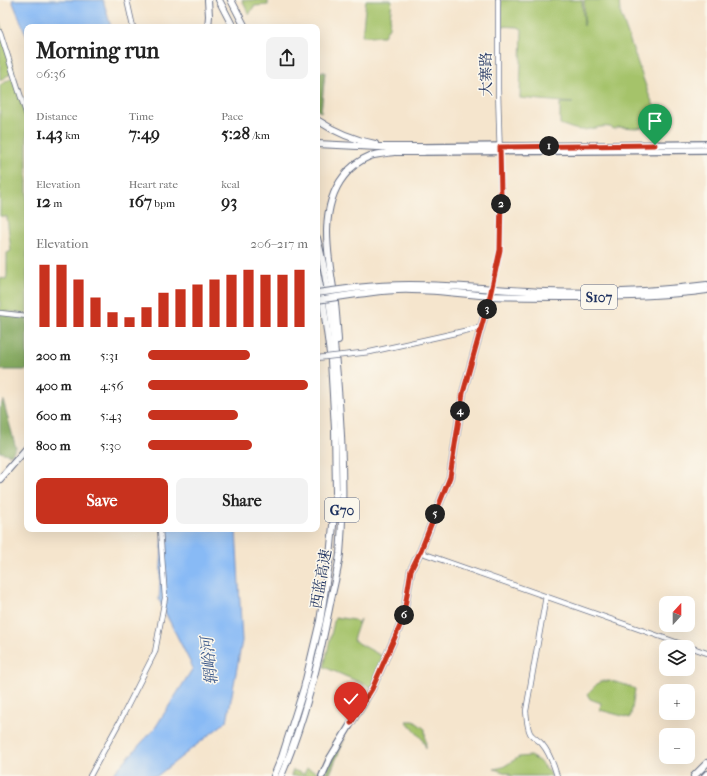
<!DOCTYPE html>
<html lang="en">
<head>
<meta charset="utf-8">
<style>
	:root { --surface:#fff; --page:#f2f2f2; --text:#222; --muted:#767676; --accent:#c8321e }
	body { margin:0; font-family:"IM FELL French Canon","Noto Serif SC",serif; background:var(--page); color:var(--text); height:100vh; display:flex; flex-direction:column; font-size:15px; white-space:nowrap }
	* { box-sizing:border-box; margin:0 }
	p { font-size:13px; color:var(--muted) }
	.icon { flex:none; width:22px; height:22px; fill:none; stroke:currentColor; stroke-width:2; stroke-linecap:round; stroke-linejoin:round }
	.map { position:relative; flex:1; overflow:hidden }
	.drawer { position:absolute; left:24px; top:24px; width:296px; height:508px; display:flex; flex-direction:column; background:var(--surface); border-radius:8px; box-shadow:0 4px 16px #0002 }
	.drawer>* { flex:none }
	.needle { width:26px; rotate:21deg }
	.tools { position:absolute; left:659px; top:596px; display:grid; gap:8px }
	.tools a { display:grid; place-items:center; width:36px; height:36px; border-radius:8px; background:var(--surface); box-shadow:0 4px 16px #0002; font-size:20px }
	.pin { position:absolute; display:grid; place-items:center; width:34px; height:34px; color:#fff; margin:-41px -17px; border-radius:50% 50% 50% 0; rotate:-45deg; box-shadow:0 0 4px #0007 }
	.pin .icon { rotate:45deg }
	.km { position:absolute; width:20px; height:20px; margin:-10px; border-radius:50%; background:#222; color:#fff; font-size:11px; line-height:20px; text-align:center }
	.round { display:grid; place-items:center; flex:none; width:42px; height:42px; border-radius:8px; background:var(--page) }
	.overview { display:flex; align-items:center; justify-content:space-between; height:68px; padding:0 12px }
	h1 { font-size:22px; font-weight:800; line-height:30px }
	.stats { display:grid; grid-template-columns:repeat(3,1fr); gap:6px; height:68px; padding:4px 12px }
	.stats div { display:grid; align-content:center }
	.stats b { font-size:17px; font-weight:800 }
	.stats small { font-size:11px; font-weight:400 }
	.stats p { font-size:11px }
	.chart { height:112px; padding:8px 12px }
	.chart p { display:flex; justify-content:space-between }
	.chart svg { width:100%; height:72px; margin-top:4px; stroke:var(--accent); stroke-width:6 }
	.action { display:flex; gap:8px; margin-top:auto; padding:8px 12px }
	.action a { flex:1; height:46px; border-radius:8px; background:var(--accent); color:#fff; font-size:16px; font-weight:800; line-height:46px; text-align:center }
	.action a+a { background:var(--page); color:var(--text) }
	ul { padding:0 12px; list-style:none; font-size:13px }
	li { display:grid; grid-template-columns:64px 48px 1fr; align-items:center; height:30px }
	li i { height:10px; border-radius:5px; background:var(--accent) }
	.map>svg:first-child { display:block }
</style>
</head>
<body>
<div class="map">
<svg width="707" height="776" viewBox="0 0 707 776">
	<rect width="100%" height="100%" fill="#fbf7ec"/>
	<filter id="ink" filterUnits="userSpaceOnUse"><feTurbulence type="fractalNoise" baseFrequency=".025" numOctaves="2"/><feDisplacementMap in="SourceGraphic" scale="8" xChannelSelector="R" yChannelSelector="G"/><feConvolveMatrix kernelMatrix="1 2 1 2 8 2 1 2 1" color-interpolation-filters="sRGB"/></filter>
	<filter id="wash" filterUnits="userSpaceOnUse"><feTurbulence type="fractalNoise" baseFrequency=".012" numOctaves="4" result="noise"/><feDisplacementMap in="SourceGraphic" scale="16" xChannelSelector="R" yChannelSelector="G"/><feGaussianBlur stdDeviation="0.9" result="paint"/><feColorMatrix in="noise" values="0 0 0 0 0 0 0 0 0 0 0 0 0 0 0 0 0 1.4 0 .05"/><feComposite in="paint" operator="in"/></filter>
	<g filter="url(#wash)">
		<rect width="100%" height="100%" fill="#f5e5cd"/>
		<g fill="#a5c36b" stroke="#607964">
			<polygon points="242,0 268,0 268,5 254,6 249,15"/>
			<polygon points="366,0 392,0 389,27 384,36 362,36"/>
			<path d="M501,0H582L584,26V0H619L620,12L649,95L662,123L637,128L619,127L614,129C606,123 592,130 582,130C575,130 566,126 560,124V103H573L520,98L522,29L518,27L501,26Z"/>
			<polygon points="0,23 14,71 0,81"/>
			<polygon points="15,76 27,121 27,313 0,311 0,278 6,279 7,275 7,253 11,251 7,217 0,216 0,85"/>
			<polygon points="335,617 354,620 358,624 360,619 353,640 389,660 373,688 324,667"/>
			<path d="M601,681C612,680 625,684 635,689L632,709L630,718L600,710L601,703L590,699L587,694L598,683Z"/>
			<polygon points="406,721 414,721 425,729 426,748 422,739"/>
			<polygon points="530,756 539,761 552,776 510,776 510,774 494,769 503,767 519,757"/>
			<polygon points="307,768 320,773 319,776 291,776 293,770 304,774"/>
		</g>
		<g fill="#84a95f" stroke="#506c5e">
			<polygon points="317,72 325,72 321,112 317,110"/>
			<polygon points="0,313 27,315 27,370 0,370"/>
			<polygon points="3,400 16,448 11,455 0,452 0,409"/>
			<polygon points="345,738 329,776 324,776 329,764"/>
		</g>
		<g fill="#88baf5" stroke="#5274aa">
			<polygon points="12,0 103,0 111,27 27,27 27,37"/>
			<polygon points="163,529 236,529 242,641 227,721 157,776 111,776 155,728 193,668 159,600"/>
		</g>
	</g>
	<g filter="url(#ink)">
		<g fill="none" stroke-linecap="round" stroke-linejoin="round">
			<g stroke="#676f85" stroke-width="6">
				<g id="minor">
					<polyline points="127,0 133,27"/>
					<polyline points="0,32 27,116"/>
					<polyline points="491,291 500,250 501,195 498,89 498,0"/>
					<polyline points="0,313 27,316"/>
					<polyline points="370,352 482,327"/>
					<polyline points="421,550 425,554 707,653"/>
					<path d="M546,596L526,711C527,719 527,727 530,733C533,738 539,740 542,744C549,752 554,766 557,776"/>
					<polyline points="90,776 120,721 155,652 165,598 160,529"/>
				</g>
			</g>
			<g stroke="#676f85" stroke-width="8">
				<g id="major">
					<polyline points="423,147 707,144"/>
					<polyline points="423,152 707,150"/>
					<polyline points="322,776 330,758 372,689 403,619 411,570 421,550 450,477 463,393 490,296"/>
				</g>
			</g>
			<g stroke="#676f85" stroke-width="8">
				<g id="highway">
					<polyline points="208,0 209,16 208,27"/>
					<polyline points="219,0 233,27"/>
					<polyline points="231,0 245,27"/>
					<path d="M317,120C335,132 354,140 375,144"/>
					<polyline points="317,144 378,147 423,147"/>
					<polyline points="396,152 423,152"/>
					<path d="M355,288C374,286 392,285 410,285C455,285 501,290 546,292C600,294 654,292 707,285"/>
					<path d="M357,294C375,292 393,289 412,290C438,290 464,294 491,296C519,297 548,297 576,297C621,297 663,296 707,290"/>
					<path d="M338,340C337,325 336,310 334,294C328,256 318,209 344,176C350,168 360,160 370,156C378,154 387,153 394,152"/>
					<polyline points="0,479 27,448"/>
					<polyline points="274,776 282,757 304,688 320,621 330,557 336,493 335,429 331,361 323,302 317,271"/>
					<path d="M281,776C304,722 319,662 330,604C333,588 338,571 340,554C345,495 342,435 337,376C333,330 329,283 317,238"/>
					<polyline points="694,776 707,763"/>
					<polyline points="705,776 707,774"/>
				</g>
			</g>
			<use href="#minor" stroke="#fff" stroke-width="4.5"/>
			<use href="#major" stroke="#fff" stroke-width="5.5"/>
			<use href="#highway" stroke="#fff" stroke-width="6"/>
			<g stroke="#676f85" stroke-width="6" stroke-linecap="butt">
				<polyline id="minor-bridge" points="317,358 370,352"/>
			</g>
			<g stroke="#676f85" stroke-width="8" stroke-linecap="butt">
				<g id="highway-bridge">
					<polyline points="317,293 355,288"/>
					<polyline points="317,300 357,294"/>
				</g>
			</g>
			<use href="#minor-bridge" stroke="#fff" stroke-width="4.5"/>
			<use href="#highway-bridge" stroke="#fff" stroke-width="6"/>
		</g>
	</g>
	<g fill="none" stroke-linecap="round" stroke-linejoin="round" filter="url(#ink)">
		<g stroke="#fff" stroke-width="8">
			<polyline id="route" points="351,723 372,689 403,619 411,570 421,550 450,477 463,393 490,296 500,250 501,195 500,147 655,145"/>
		</g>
		<use href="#route" stroke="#c8321e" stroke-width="5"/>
	</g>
	<g text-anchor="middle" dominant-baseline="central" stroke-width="3" stroke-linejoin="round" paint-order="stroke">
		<g fill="#fbf7ec" stroke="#5e6b89" stroke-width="1">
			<rect x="581" y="285" width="36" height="24" rx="3"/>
			<rect x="325" y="498" width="34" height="24" rx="3"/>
		</g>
		<g font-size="14" font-weight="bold" fill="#1b2f5e">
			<text x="599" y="297">S107</text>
			<text x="342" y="510">G70</text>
		</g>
		<g font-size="15" fill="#1b2f5e" stroke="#fbf7ec">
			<text transform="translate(486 74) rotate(-90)">大寨路</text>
			<text transform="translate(321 579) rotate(-80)">西蓝高速</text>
		</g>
		<g font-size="16" font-style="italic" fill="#3c598b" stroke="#fbf7ec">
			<text transform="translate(209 661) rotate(-96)">辋峪河</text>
		</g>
	</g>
</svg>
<div class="tools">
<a><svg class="needle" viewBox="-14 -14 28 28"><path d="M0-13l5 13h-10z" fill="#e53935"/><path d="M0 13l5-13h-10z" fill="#767676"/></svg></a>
<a><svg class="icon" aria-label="layers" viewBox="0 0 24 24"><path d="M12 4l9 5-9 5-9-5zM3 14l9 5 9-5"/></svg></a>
<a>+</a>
<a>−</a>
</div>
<div class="pin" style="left:655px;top:145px;background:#1e9e55"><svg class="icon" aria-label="arrive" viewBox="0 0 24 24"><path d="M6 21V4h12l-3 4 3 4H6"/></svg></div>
<div class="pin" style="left:351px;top:723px;background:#d93025"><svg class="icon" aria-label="check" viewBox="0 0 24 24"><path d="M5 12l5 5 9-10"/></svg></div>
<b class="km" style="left:549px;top:146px">1</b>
<b class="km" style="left:501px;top:204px">2</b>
<b class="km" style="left:487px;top:309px">3</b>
<b class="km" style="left:460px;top:411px">4</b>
<b class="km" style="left:435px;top:514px">5</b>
<b class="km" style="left:404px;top:615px">6</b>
<section class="drawer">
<div class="overview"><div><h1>Morning run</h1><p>06:36</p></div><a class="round"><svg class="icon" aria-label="share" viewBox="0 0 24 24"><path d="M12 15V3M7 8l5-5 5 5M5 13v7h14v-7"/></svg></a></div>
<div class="stats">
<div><p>Distance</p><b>1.43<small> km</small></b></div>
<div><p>Time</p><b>7:49</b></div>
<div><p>Pace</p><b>5:28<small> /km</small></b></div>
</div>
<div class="stats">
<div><p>Elevation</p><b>12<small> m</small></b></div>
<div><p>Heart rate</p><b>167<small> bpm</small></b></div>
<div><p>kcal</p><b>93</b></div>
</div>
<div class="chart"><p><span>Elevation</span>206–217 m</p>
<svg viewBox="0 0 160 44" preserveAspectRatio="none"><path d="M5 44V6M15 44V6M25 44V15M35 44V26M45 44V35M55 44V38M65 44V32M75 44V23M85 44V21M95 44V18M105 44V15M115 44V12M125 44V9M135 44V12M145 44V12M155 44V9"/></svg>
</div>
<ul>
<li><b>200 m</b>5:31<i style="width:64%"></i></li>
<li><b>400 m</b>4:56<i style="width:100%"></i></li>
<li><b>600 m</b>5:43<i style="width:56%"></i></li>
<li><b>800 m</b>5:30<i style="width:65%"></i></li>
</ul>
<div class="action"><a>Save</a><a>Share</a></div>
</section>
</div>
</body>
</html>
